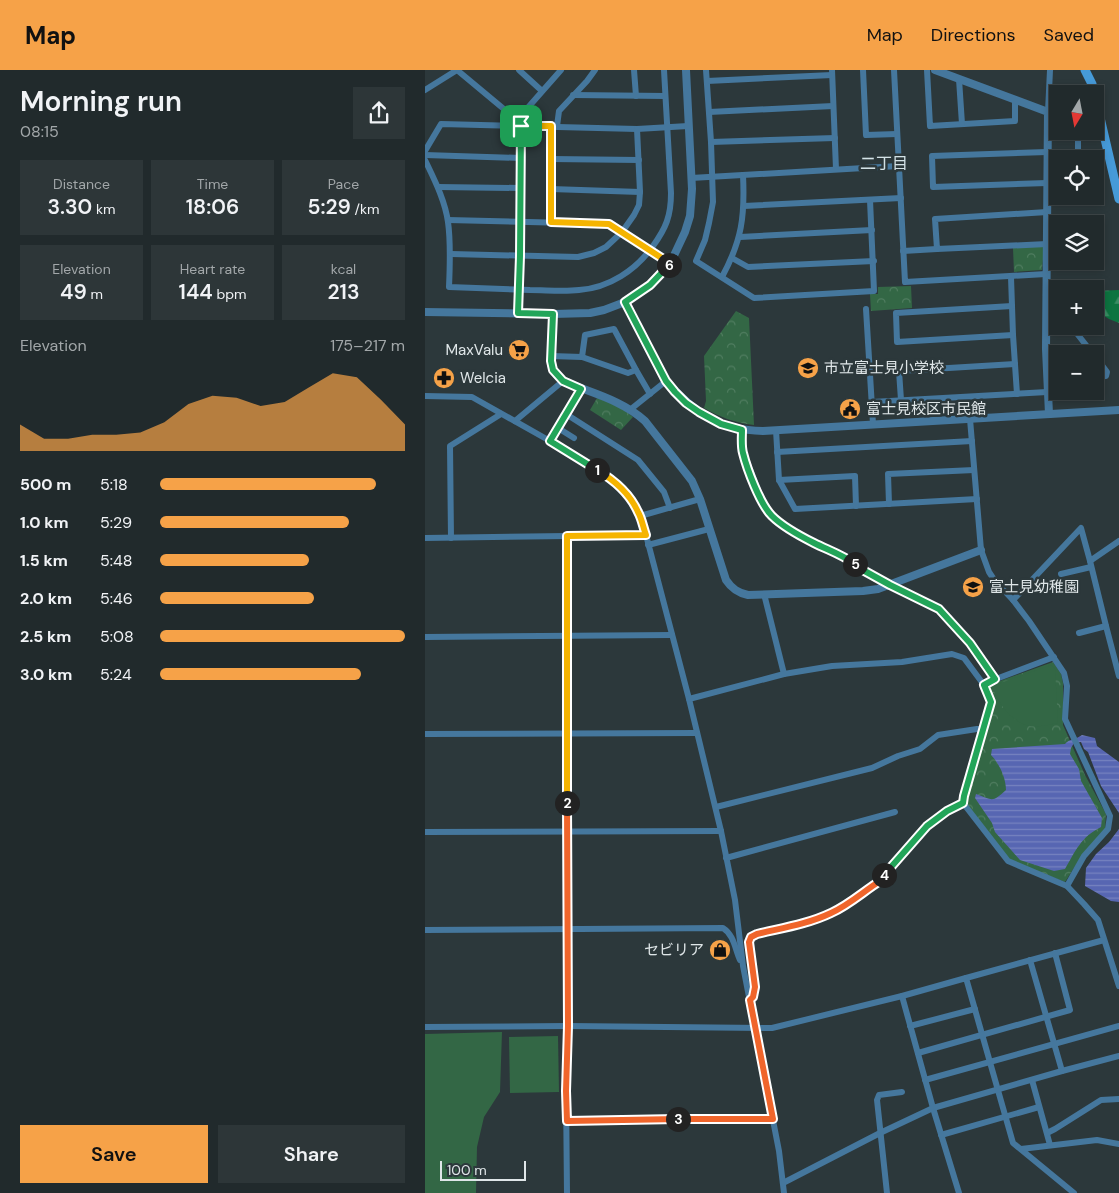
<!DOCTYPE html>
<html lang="en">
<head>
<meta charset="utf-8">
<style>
	:root { --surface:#212a2c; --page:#2d3638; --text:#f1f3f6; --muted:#a2a7a9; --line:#3e4648; --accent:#f6a248 }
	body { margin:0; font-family:"DM Sans","Noto Sans JP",sans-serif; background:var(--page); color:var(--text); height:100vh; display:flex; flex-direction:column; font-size:19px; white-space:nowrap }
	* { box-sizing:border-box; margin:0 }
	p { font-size:16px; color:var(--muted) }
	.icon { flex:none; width:28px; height:28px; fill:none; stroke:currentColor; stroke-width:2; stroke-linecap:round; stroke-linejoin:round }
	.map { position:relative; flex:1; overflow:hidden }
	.details { display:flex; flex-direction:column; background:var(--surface); width:425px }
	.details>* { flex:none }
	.needle { width:32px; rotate:190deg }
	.fabs { position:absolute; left:624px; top:15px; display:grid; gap:10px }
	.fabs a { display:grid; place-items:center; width:55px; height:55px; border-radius:0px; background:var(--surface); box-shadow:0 2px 8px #0003,0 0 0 1px var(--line); font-size:25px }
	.scale { position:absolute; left:15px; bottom:12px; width:86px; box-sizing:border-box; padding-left:5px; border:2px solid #dfe6e8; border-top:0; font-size:14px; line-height:18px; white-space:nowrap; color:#dfe6e8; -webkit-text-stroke:4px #2c383b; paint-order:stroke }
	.pin { position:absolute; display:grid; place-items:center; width:42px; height:42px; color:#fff; margin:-21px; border-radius:10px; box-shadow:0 2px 8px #0006 }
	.km { position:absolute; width:25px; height:25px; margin:-12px; border-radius:50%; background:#222; color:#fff; font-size:14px; line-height:25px; text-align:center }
	.round { display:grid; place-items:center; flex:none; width:52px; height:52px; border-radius:0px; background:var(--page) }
	.head { display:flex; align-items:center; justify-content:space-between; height:85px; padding:0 20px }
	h1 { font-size:28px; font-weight:600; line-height:38px }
	.figures { display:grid; grid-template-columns:repeat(3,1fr); gap:8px; height:85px; padding:5px 20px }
	.figures div { display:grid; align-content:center; border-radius:0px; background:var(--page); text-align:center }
	.figures b { font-size:21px; font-weight:600 }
	.figures small { font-size:14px; font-weight:400 }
	.figures p { font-size:14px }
	.chart { height:140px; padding:10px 20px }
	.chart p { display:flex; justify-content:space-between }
	.chart svg { width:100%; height:90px; margin-top:5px; fill:var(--accent); opacity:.7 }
	.action { display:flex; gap:10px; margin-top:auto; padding:10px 20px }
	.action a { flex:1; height:58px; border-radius:0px; background:var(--accent); color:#111; font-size:20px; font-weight:600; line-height:58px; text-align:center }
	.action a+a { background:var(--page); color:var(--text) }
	ul { padding:0 20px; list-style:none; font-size:16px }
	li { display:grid; grid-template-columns:80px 60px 1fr; align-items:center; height:38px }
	li i { height:12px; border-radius:6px; background:var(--accent) }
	header { display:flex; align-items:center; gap:30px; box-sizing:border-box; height:70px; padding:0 25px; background:var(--accent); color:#111 }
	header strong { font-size:24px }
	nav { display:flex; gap:28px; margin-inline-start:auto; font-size:18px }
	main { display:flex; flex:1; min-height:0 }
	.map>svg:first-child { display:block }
</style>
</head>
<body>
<header>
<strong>Map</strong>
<nav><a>Map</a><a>Directions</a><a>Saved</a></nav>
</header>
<main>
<section class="details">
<div class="head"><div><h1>Morning run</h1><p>08:15</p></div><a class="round"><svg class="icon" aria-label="share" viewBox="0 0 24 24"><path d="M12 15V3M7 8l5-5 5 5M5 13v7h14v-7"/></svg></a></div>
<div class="figures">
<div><p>Distance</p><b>3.30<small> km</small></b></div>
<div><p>Time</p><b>18:06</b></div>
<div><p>Pace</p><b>5:29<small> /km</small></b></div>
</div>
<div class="figures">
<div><p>Elevation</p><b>49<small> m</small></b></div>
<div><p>Heart rate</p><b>144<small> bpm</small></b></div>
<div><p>kcal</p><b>213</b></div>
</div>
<div class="chart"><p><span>Elevation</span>175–217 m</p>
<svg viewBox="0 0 160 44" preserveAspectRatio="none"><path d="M0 44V31L10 38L20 38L30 36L40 36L50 35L60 30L70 21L80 17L90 18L100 22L110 20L120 13L130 6L140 8L150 19L160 31V44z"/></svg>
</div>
<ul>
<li><b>500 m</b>5:18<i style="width:88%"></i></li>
<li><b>1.0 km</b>5:29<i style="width:77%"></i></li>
<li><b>1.5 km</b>5:48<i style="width:61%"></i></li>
<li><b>2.0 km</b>5:46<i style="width:63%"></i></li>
<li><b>2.5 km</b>5:08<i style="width:100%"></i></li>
<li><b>3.0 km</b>5:24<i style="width:82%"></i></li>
</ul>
<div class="action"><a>Save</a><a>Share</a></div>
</section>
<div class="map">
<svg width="694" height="1123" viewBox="0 0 694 1123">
	<defs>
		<pattern id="forest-firs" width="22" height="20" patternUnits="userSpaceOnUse" patternTransform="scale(1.25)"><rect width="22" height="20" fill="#0d7440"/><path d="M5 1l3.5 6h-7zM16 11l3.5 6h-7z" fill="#3b8e65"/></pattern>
		<pattern id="park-crowns" width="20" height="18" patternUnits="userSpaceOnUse" patternTransform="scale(1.25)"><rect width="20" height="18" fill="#336745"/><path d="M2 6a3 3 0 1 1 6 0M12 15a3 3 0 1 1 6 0" fill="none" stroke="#507d60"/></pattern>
		<pattern id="water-rules" width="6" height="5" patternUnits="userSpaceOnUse" patternTransform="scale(1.25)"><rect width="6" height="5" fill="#5766b2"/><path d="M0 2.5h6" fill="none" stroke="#7783c0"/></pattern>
	</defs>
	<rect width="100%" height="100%" fill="#2c383b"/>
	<polygon fill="url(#forest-firs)" points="694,220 694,253 684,249 670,240 670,225 671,221"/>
	<g fill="url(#park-crowns)">
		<polygon points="617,176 619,178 617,200 589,202 588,178"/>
		<polygon points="486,216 487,238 446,241 445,224 453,224 453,217"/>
		<path d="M311,241L324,248L329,355C310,353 295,347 279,338L281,331L279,286Z"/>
		<polygon points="172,328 194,336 208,347 196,360 165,340"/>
		<polygon points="628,592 636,604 638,613 638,655 660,705 681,744 680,759 659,782 640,812 584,790 540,732 569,631 564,620 564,615"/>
	</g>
	<g fill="#336745">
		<path d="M626,595L630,599L633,653C623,655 611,658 601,655C585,650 572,632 567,616Z"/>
		<polygon points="77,962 75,1022 59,1047 52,1077 51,1123 0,1123 0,964"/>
		<polygon points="133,966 134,1022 85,1023 84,967"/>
	</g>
	<g fill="url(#water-rules)">
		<path d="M657,665L670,668L672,676L694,692V743L676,716L663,682L659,679L656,672L649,673L646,678L645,684L654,699L656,711L677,748L676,757C656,767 651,780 640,799L629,801L595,790L570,762L567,753L550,728L551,724C568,730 567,733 581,720C581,708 574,693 566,685L567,679L640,674C644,669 652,669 657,665Z"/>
		<polygon points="694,759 694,832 686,831 660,816 661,798 671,784 684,772"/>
	</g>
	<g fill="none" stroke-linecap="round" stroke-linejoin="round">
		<g stroke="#45779d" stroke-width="6">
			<polyline points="32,0 92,50 96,56 93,243"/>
			<polyline points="94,0 117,21"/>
			<polyline points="209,0 211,26"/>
			<polyline points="281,0 286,72 288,132 284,153 280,170 271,191 329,228 449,221 445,130"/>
			<polyline points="407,0 411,99"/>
			<polyline points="438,0 441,65 472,64"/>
			<polyline points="469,0 480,212 621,204"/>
			<polyline points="502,0 505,56 590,51 590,30"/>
			<polyline points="625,0 623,42 632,45"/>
			<polyline points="534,9 537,54"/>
			<polyline points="282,11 407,5"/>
			<polyline points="0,20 32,0"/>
			<polyline points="148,25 240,26"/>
			<polyline points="284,42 408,36"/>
			<polyline points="92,50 136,0"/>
			<polyline points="132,56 134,41 162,11 170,0"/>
			<polyline points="286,72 410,68"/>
			<polyline points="0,81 16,54 212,59 263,56"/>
			<polyline points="0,85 96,88"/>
			<polyline points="126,89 214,90"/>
			<polyline points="653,89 653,61"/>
			<path d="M0,90C9,109 20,130 23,152C26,173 25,195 24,217C51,218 78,219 105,220C121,220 138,222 154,220C184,218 211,200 228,176C241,158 246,146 246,123L239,0"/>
			<polyline points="266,108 473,96"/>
			<polyline points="622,113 508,117 507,86 622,82"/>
			<polyline points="13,117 95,118"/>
			<polyline points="126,119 215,122"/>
			<polyline points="622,130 653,130 653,126"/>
			<polyline points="319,136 476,128"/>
			<polyline points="622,142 510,149 512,179 622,174"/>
			<polyline points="23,150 184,154 245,194"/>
			<polyline points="126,152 126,56"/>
			<polyline points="315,167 447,160"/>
			<polyline points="478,181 512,179"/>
			<polyline points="26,184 153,187 169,183 181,177 197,162 209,145 214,135 215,122 212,59"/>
			<polyline points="307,188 323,197 449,191"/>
			<path d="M297,207C317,170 320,146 318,105"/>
			<polyline points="586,207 588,265 592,324"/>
			<polyline points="621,225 632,239"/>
			<polyline points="587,236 471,243 472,272 588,265"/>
			<polyline points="441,239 448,354"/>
			<polyline points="646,256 668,284"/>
			<polyline points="621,279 662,277"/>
			<polyline points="126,286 157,287 160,265 189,259 211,300 225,324"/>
			<polyline points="670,286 682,302 681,306 670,307"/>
			<polyline points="157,287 203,303 211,300"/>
			<polyline points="622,310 632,309"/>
			<polyline points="0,326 47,327 125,371 175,402 193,415 207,431 215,446 221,465 264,629 296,761 310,830 318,896 354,1081 359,1123"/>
			<polyline points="476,330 474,301 590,294"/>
			<polyline points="447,332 622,322"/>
			<polyline points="206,339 241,311"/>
			<polyline points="141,344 213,390 239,422 245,438"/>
			<polyline points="545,349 556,480 564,502 570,511 588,530 604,551 639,603 642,616 640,649 685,746 683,759 659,786 642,816"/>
			<polyline points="90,351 138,311"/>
			<polyline points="133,358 149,368"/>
			<polyline points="317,360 318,381 338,433 345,445 353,451 373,464 389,473 419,486 436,499 465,515 514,539 545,573 571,609"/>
			<polyline points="351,360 354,410 370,439 552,429"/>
			<polyline points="125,371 156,319"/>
			<polyline points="352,382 547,371"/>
			<polyline points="354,410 430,406 431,436"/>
			<polyline points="464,434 463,404 549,400"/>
			<polyline points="215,446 275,429"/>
			<polyline points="0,468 221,465"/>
			<polyline points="26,468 25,376 76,344"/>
			<polyline points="223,475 284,459"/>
			<polyline points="665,491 681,556 694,606"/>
			<polyline points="636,504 666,497"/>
			<polyline points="339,524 359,604"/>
			<polyline points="588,530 656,458 665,491 694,471"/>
			<polyline points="654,563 681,556"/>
			<polyline points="0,567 247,565"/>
			<polyline points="559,615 571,609 629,587"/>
			<polyline points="264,629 359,604 407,596 477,592 527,584 539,588 559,615 566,632 539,726 538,733 583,791 642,816 659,834 673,850 694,916"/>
			<polyline points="0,664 272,663"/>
			<polyline points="291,737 447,698 473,686 495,679 513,665 552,659 558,659"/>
			<polyline points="0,762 296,761"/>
			<polyline points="301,788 470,742"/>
			<path d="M0,860L298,858C309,865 310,879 315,890"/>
			<polyline points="605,890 637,1001"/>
			<polyline points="541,908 679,870"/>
			<polyline points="477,926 508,1038 534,1123"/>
			<polyline points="325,930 329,927 330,917 324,872 326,867 332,864 371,855 397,847 408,842 420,835 455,811 502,756 522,741 538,733"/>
			<polyline points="485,956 550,939"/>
			<polyline points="0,957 143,956 347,958 477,926 541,908 588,1073 649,1123"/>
			<polyline points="493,983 645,940 630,883"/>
			<polyline points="500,1010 694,956"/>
			<polyline points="607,1010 625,1075"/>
			<polyline points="142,1051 152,1050 347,1049"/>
			<polyline points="622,1063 630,1059 676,1030 694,1029"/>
			<polyline points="516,1065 614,1037"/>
			<polyline points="596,1079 672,1070 694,1074"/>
			<polyline points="358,1113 455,1063 508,1038 637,1001 694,986"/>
			<polyline points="142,1123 141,1021 143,956 142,466"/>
			<polyline points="462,1123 452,1030 454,1025 477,1022"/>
		</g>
		<g stroke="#45779d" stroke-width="8">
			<polyline points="510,0 623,42 621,279 624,344"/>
			<path d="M200,232L241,311C270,343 293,360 338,361L694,340"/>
			<polyline points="0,242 128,244 165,243 179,240 200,232 225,215 245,194 260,162 265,146 267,119 261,0"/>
			<path d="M128,244C128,256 124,288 127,298C129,304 134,307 138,311C166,323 197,330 220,351L267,411L275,429L301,510C307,519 313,523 323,525L438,521L453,519L556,480"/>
		</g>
		<g stroke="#469ad8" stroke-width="9">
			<polyline points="660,0 667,14 669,24"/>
			<polyline points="670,26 694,129"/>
		</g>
	</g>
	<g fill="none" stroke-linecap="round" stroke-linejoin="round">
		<g stroke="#fff" stroke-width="10">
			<polyline id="split-1" points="96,56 95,186 93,243 128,244 126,291 128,300 138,311 156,319 125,371 172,400"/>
		</g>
		<g stroke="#fff" stroke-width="10">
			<path id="split-2" d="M142,733V466L221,465C218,457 217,449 213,442C205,424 189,410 172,400"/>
		</g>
		<g stroke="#fff" stroke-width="10">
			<polyline id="split-3" points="142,733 143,956 141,1021 142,1051 253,1049"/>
		</g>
		<g stroke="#fff" stroke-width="10">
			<path id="split-4" d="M253,1049H348L325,930L328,927L330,917L324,872L326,867L332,864C357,858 383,854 406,843C424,835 439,821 455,811L459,805"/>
		</g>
		<g stroke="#fff" stroke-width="10">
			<polyline id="split-5" points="430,494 436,499 465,515 514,539 545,573 570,609 559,615 566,632 539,726 538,733 522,741 502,756 459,805"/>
		</g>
		<g stroke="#fff" stroke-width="10">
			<path id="split-6" d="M244,195L225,215L200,232L241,311L250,322L261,333L274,342L296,354L317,360C317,367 316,376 318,383C322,399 335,434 347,446C358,457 375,466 389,473C403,480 416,484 430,494"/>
		</g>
		<g stroke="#fff" stroke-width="10">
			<polyline id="split-7" points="96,56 126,56 126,152 184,154 246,194 244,195"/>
		</g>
		<use href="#split-1" stroke="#22a559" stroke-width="6"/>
		<use href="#split-2" stroke="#f5b400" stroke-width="6"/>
		<use href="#split-3" stroke="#f0652b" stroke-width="6"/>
		<use href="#split-4" stroke="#f0652b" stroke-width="6"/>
		<use href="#split-5" stroke="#22a559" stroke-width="6"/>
		<use href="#split-6" stroke="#22a559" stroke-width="6"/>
		<use href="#split-7" stroke="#f5b400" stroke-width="6"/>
	</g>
	<defs>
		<g id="supermarket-disc" transform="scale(1.125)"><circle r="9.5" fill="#f6a248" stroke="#2c383b"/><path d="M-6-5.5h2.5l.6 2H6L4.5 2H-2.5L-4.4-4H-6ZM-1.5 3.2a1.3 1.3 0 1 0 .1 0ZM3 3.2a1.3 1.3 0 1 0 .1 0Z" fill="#111"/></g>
		<g id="school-disc" transform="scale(1.125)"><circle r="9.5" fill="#f6a248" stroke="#2c383b"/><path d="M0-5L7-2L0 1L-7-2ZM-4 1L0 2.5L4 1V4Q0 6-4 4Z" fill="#111"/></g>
		<g id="pharmacy-disc" transform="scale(1.125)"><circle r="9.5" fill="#f6a248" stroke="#2c383b"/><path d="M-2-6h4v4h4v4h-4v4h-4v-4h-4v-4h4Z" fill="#111"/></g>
		<g id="civic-disc" transform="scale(1.125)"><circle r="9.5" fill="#f6a248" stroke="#2c383b"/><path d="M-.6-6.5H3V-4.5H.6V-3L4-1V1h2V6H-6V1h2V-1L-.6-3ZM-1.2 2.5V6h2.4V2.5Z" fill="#111"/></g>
		<g id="shop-disc" transform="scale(1.125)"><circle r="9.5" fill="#f6a248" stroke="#2c383b"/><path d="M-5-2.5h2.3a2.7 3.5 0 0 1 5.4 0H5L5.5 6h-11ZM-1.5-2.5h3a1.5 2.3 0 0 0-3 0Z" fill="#111"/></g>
	</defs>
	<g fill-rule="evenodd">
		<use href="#supermarket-disc" x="94" y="280"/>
		<use href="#school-disc" x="383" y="298"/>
		<use href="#pharmacy-disc" x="19" y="308"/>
		<use href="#civic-disc" x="425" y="339"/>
		<use href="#school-disc" x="548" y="517"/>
		<use href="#shop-disc" x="295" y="880"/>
	</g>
	<g text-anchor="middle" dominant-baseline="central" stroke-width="5" stroke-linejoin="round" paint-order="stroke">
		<g font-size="15" fill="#dfe6e8" stroke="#2c383b" text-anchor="start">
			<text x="78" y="280" text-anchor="end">MaxValu</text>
			<text x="399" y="298">市立富士見小学校</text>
			<text x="35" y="308">Welcia</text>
			<text x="441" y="339">富士見校区市民館</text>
			<text x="564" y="517">富士見幼稚園</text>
			<text x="279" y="880" text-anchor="end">セビリア</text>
		</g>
		<g font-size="16" fill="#d3e2e6" stroke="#2c383b">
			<text x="459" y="93">二丁目</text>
		</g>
	</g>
</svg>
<div class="fabs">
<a><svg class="needle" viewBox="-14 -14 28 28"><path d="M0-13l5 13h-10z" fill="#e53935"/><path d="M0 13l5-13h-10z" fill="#a2a7a9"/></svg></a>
<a><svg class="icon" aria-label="locate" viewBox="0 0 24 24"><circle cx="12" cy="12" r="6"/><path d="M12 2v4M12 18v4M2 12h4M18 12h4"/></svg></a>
<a><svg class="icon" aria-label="layers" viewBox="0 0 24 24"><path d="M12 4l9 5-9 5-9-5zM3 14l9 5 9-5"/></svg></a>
<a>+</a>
<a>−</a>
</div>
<div class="scale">100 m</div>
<div class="pin" style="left:96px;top:56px;background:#1e9e55"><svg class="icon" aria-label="arrive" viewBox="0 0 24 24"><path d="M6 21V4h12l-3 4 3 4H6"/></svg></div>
<b class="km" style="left:172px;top:400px">1</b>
<b class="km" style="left:142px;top:733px">2</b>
<b class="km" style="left:253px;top:1049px">3</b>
<b class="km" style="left:459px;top:805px">4</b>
<b class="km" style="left:430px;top:494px">5</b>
<b class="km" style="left:244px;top:195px">6</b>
</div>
</main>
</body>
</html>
